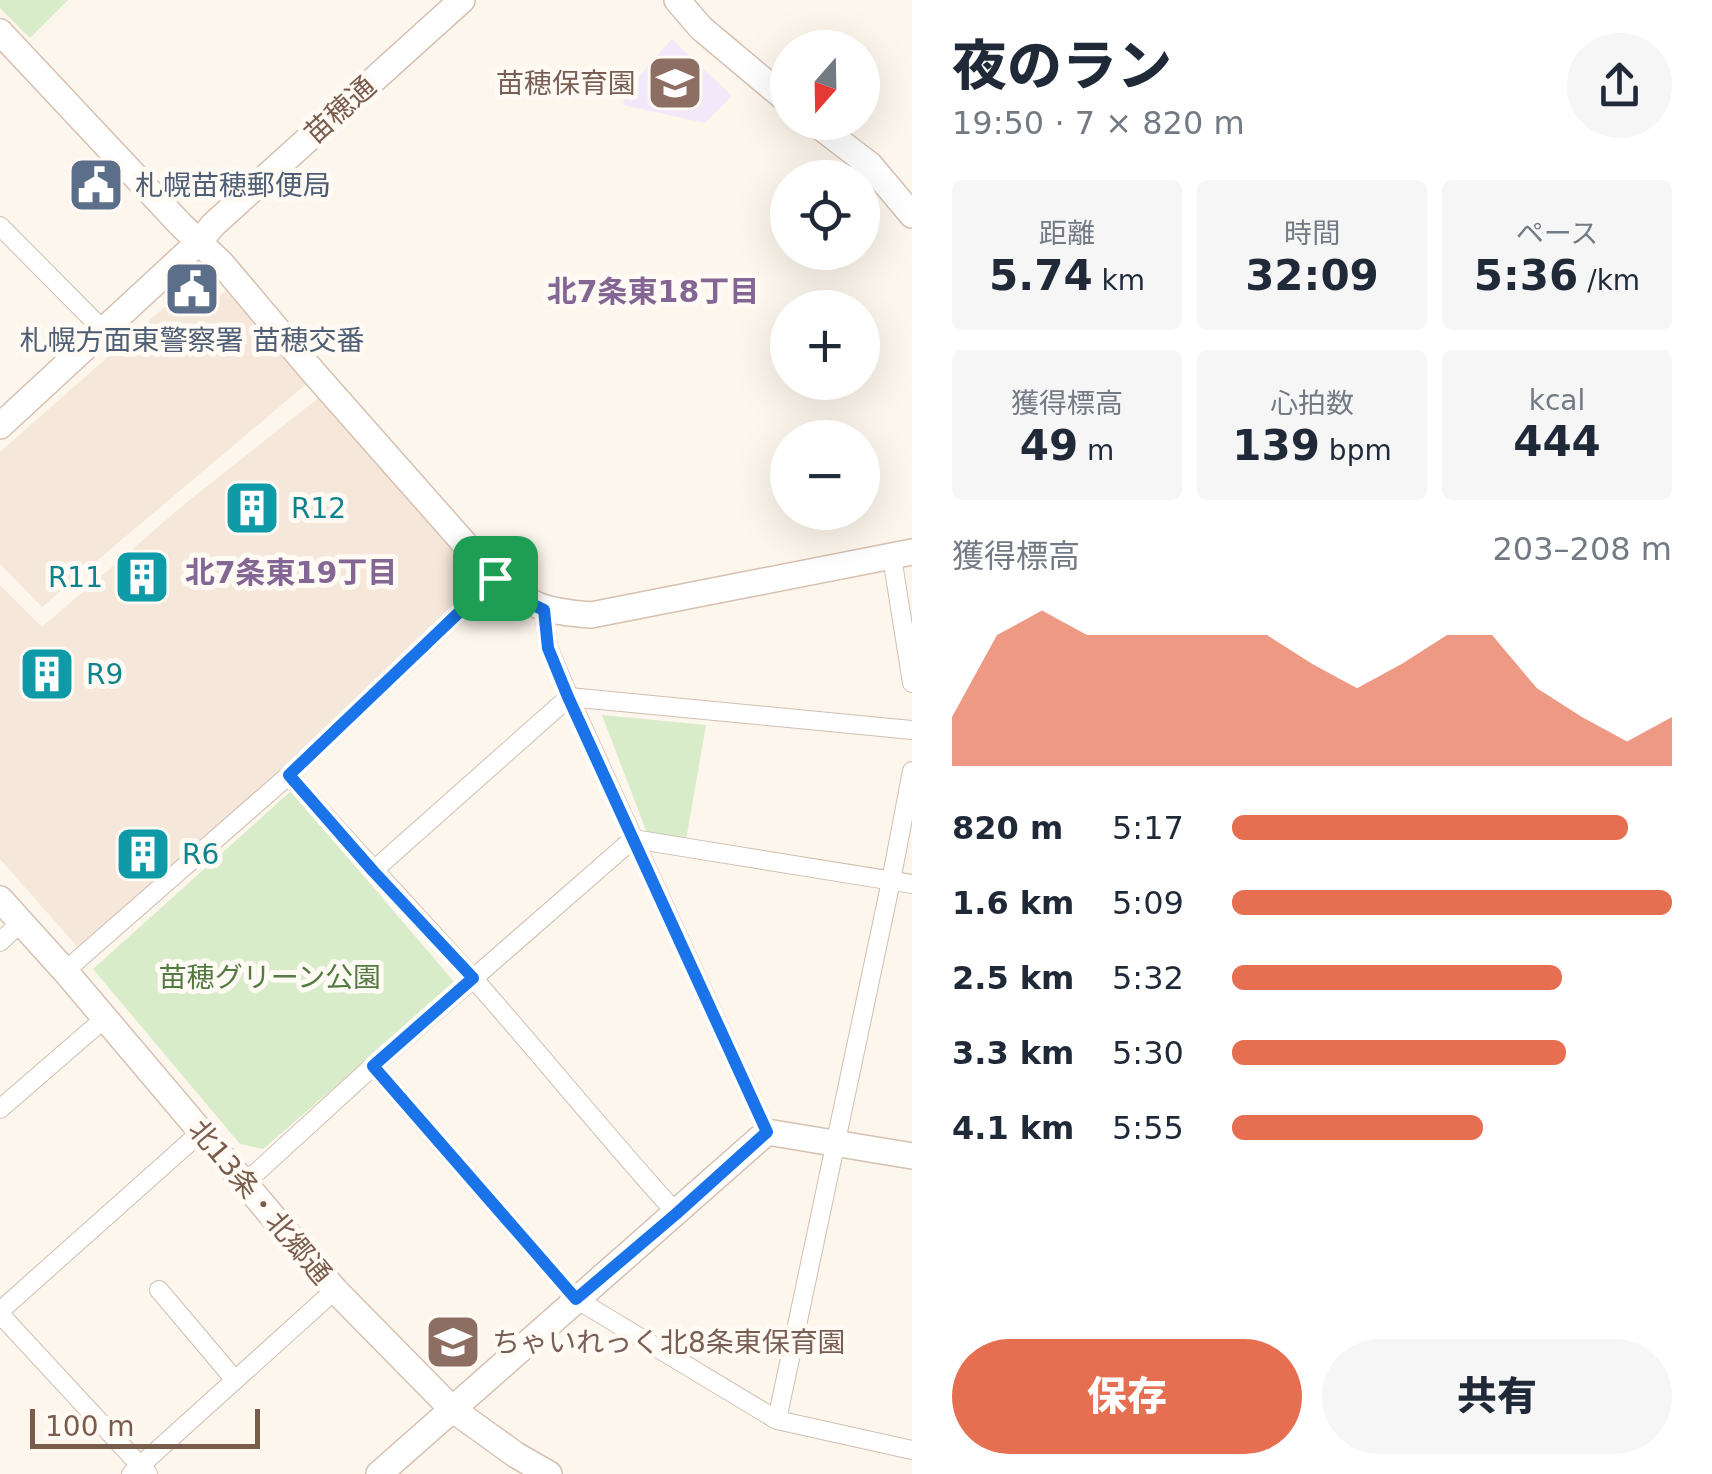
<!DOCTYPE html>
<html lang="ja">
<head>
<meta charset="utf-8">
<style>
	:root { --surface:#fff; --page:#f6f6f7; --text:#1f2937; --muted:#747a83; --accent:#e76f51 }
	body { margin:0; font-family:"DejaVu Sans","Noto Sans JP",sans-serif; background:var(--page); color:var(--text); height:100vh; display:flex; flex-direction:column; font-size:38px; white-space:nowrap }
	* { box-sizing:border-box; margin:0 }
	p { font-size:32px; color:var(--muted) }
	.icon { flex:none; width:55px; height:55px; fill:none; stroke:currentColor; stroke-width:2; stroke-linecap:round; stroke-linejoin:round }
	.map { position:relative; flex:1; overflow:hidden }
	.sheet { display:flex; flex-direction:column; background:var(--surface); width:800px }
	.sheet>* { flex:none }
	.needle { width:65px; rotate:200deg }
	.tools { position:absolute; left:770px; top:30px; display:grid; gap:20px }
	.tools a { display:grid; place-items:center; width:110px; height:110px; border-radius:50%; background:var(--surface); box-shadow:0 10px 40px #0002; font-size:50px }
	.scale { position:absolute; left:30px; bottom:25px; width:230px; box-sizing:border-box; padding-left:10px; border:5px solid #7a5c4d; border-top:0; font-size:28px; line-height:35px; white-space:nowrap; color:#7a5c4d; -webkit-text-stroke:8px #fffaf3; paint-order:stroke }
	.pin { position:absolute; display:grid; place-items:center; width:85px; height:85px; color:#fff; margin:-42px; border-radius:20px; box-shadow:0 5px 15px #0006 }
	.round { display:grid; place-items:center; flex:none; width:105px; height:105px; border-radius:52px; background:var(--page) }
	.overview { display:flex; align-items:center; justify-content:space-between; height:170px; padding:0 40px }
	h1 { font-size:55px; font-weight:800; line-height:75px }
	.figures { display:grid; grid-template-columns:repeat(3,1fr); gap:15px; height:170px; padding:10px 40px }
	.figures div { display:grid; align-content:center; border-radius:10px; background:var(--page); text-align:center }
	.figures b { font-size:42px; font-weight:800 }
	.figures small { font-size:28px; font-weight:400 }
	.figures p { font-size:28px }
	.chart { height:280px; padding:20px 40px }
	.chart p { display:flex; justify-content:space-between }
	.chart svg { width:100%; height:180px; margin-top:10px; fill:var(--accent); opacity:.7 }
	.action { display:flex; gap:20px; margin-top:auto; padding:20px 40px }
	.action a { flex:1; height:115px; border-radius:60px; background:var(--accent); color:#fff; font-size:40px; font-weight:800; line-height:115px; text-align:center }
	.action a+a { background:var(--page); color:var(--text) }
	ul { padding:0 40px; list-style:none; font-size:32px }
	li { display:grid; grid-template-columns:160px 120px 1fr; align-items:center; height:75px }
	li i { height:25px; border-radius:12px; background:var(--accent) }
	main { display:flex; flex:1; min-height:0 }
	.map>svg:first-child { display:block }
</style>
</head>
<body>
<main>
<div class="map">
<svg width="912" height="1474" viewBox="0 0 912 1474">
	<rect width="100%" height="100%" fill="#fdf6ec"/>
	<g fill="#f5e8da">
		<polygon points="225,291 310,381 42,607 0,564 0,452 178,295 199,315"/>
		<polygon points="321,396 484,584 81,951 0,859 0,585 42,627 187,502"/>
	</g>
	<polygon fill="#f3e8fa" points="672,39 732,96 705,123 623,105 627,86 635,81"/>
	<g fill="#d8ecc9">
		<polygon points="0,0 68,0 30,38 0,8"/>
		<polygon points="602,715 706,725 686,840 647,833"/>
		<polygon points="291,791 455,983 263,1149 240,1144 93,969"/>
	</g>
	<g fill="none" stroke-linecap="round" stroke-linejoin="round">
		<g stroke="#d1beb0" stroke-width="20">
			<g id="street">
				<polyline points="0,226 102,329"/>
				<polyline points="892,557 912,683"/>
				<polyline points="544,610 548,647 569,697 767,1132"/>
				<polyline points="289,775 495,578"/>
				<polyline points="373,871 569,697 912,730"/>
				<polyline points="0,942 21,922"/>
				<path d="M65,971L289,775C349,844 412,910 473,978C542,1056 607,1137 677,1214"/>
				<polyline points="373,1066 576,1299 777,1420 912,1450"/>
				<polyline points="0,1109 104,1019"/>
				<polyline points="245,1183 373,1066 633,839 912,884"/>
				<polyline points="159,1290 235,1380"/>
				<polyline points="0,1311 201,1132"/>
				<polyline points="0,1314 148,1474"/>
				<polyline points="777,1420 891,881 912,771"/>
				<polyline points="131,1474 335,1290"/>
			</g>
		</g>
		<g stroke="#d6c0b0" stroke-width="28">
			<g id="secondary">
				<polyline points="677,0 701,28 788,101"/>
				<path d="M0,32L181,225L222,264L314,373L495,578C534,607 542,611 591,615L912,552"/>
				<polyline points="814,122 870,165 912,215"/>
				<polyline points="0,426 200,241 213,225 462,0"/>
				<polyline points="0,899 65,971 335,1290 452,1409 516,1455 549,1474"/>
				<polyline points="379,1474 767,1132 912,1156"/>
			</g>
		</g>
		<use href="#street" stroke="#fff" stroke-width="18"/>
		<use href="#secondary" stroke="#fff" stroke-width="25"/>
	</g>
	<g fill="none" stroke-linecap="round" stroke-linejoin="round">
		<g stroke="#fff" stroke-width="20">
			<polygon id="route" points="495,578 525,601 544,610 548,648 568,697 767,1132 676,1214 576,1299 373,1066 473,978 373,871 289,775"/>
		</g>
		<use href="#route" stroke="#1a73e8" stroke-width="12"/>
	</g>
	<defs>
		<g id="school-square" transform="scale(2.875)"><rect x="-9" y="-9" width="18" height="18" rx="4" fill="#8d6e63" stroke="#fffaf3"/><path d="M0-5L7-2L0 1L-7-2ZM-4 1L0 2.5L4 1V4Q0 6-4 4Z" fill="#fff"/></g>
		<g id="civic-square" transform="scale(2.875)"><rect x="-9" y="-9" width="18" height="18" rx="4" fill="#5c6f8a" stroke="#fffaf3"/><path d="M-.6-6.5H3V-4.5H.6V-3L4-1V1h2V6H-6V1h2V-1L-.6-3ZM-1.2 2.5V6h2.4V2.5Z" fill="#fff"/></g>
		<g id="building-square" transform="scale(2.875)"><rect x="-9" y="-9" width="18" height="18" rx="4" fill="#0f9aa8" stroke="#fffaf3"/><path d="M-4-6H4V6H1V3H-1V6H-4ZM-2.5-4.3h1.7v1.8h-1.7ZM.8-4.3h1.7v1.8H.8ZM-2.5-1h1.7V.8h-1.7ZM.8-1h1.7V.8H.8Z" fill="#fff"/></g>
	</defs>
	<g fill-rule="evenodd">
		<use href="#school-square" x="675" y="83"/>
		<use href="#civic-square" x="96" y="185"/>
		<use href="#civic-square" x="192" y="289"/>
		<use href="#building-square" x="252" y="508"/>
		<use href="#building-square" x="142" y="577"/>
		<use href="#building-square" x="47" y="674"/>
		<use href="#building-square" x="143" y="854"/>
		<use href="#school-square" x="453" y="1342"/>
	</g>
	<g text-anchor="middle" dominant-baseline="central" stroke-width="10" stroke-linejoin="round" paint-order="stroke">
		<g font-size="28" fill="#785e54" stroke="#fffaf3" text-anchor="end">
			<text x="636" y="83">苗穂保育園</text>
			<text x="492" y="1342" text-anchor="start">ちゃいれっく北8条東保育園</text>
		</g>
		<g font-size="28" fill="#7a5c4d" stroke="#fffaf3">
			<text transform="translate(340 110) rotate(-42)">苗穂通</text>
			<text transform="translate(260 1202) rotate(50)">北13条・北郷通</text>
		</g>
		<g font-size="28" fill="#4e5e75" stroke="#fffaf3" text-anchor="start">
			<text x="135" y="185">札幌苗穂郵便局</text>
			<text x="192" y="340" text-anchor="middle">札幌方面東警察署 苗穂交番</text>
		</g>
		<g font-size="28" fill="#0d838f" stroke="#fffaf3" text-anchor="start">
			<text x="291" y="508">R12</text>
			<text x="103" y="577" text-anchor="end">R11</text>
			<text x="86" y="674">R9</text>
			<text x="182" y="854">R6</text>
		</g>
		<g font-size="28" fill="#537a41" stroke="#fffaf3">
			<text x="270" y="977">苗穂グリーン公園</text>
		</g>
		<g font-size="30" font-weight="bold" fill="#846695" stroke="#fffaf3">
			<text x="653" y="291">北7条東18丁目</text>
			<text x="291" y="572">北7条東19丁目</text>
		</g>
	</g>
</svg>
<div class="tools">
<a><svg class="needle" viewBox="-14 -14 28 28"><path d="M0-13l5 13h-10z" fill="#e53935"/><path d="M0 13l5-13h-10z" fill="#747a83"/></svg></a>
<a><svg class="icon" aria-label="locate" viewBox="0 0 24 24"><circle cx="12" cy="12" r="6"/><path d="M12 2v4M12 18v4M2 12h4M18 12h4"/></svg></a>
<a>+</a>
<a>−</a>
</div>
<div class="scale">100 m</div>
<div class="pin" style="left:495px;top:578px;background:#1e9e55"><svg class="icon" aria-label="arrive" viewBox="0 0 24 24"><path d="M6 21V4h12l-3 4 3 4H6"/></svg></div>
</div>
<section class="sheet">
<div class="overview"><div><h1>夜のラン</h1><p>19:50 · 7 × 820 m</p></div><a class="round"><svg class="icon" aria-label="share" viewBox="0 0 24 24"><path d="M12 15V3M7 8l5-5 5 5M5 13v7h14v-7"/></svg></a></div>
<div class="figures">
<div><p>距離</p><b>5.74<small> km</small></b></div>
<div><p>時間</p><b>32:09</b></div>
<div><p>ペース</p><b>5:36<small> /km</small></b></div>
</div>
<div class="figures">
<div><p>獲得標高</p><b>49<small> m</small></b></div>
<div><p>心拍数</p><b>139<small> bpm</small></b></div>
<div><p>kcal</p><b>444</b></div>
</div>
<div class="chart"><p><span>獲得標高</span>203–208 m</p>
<svg viewBox="0 0 160 44" preserveAspectRatio="none"><path d="M0 44V32L10 12L20 6L30 12L40 12L50 12L60 12L70 12L80 19L90 25L100 19L110 12L120 12L130 25L140 32L150 38L160 32V44z"/></svg>
</div>
<ul>
<li><b>820 m</b>5:17<i style="width:90%"></i></li>
<li><b>1.6 km</b>5:09<i style="width:100%"></i></li>
<li><b>2.5 km</b>5:32<i style="width:75%"></i></li>
<li><b>3.3 km</b>5:30<i style="width:76%"></i></li>
<li><b>4.1 km</b>5:55<i style="width:57%"></i></li>
</ul>
<div class="action"><a>保存</a><a>共有</a></div>
</section>
</main>
</body>
</html>
